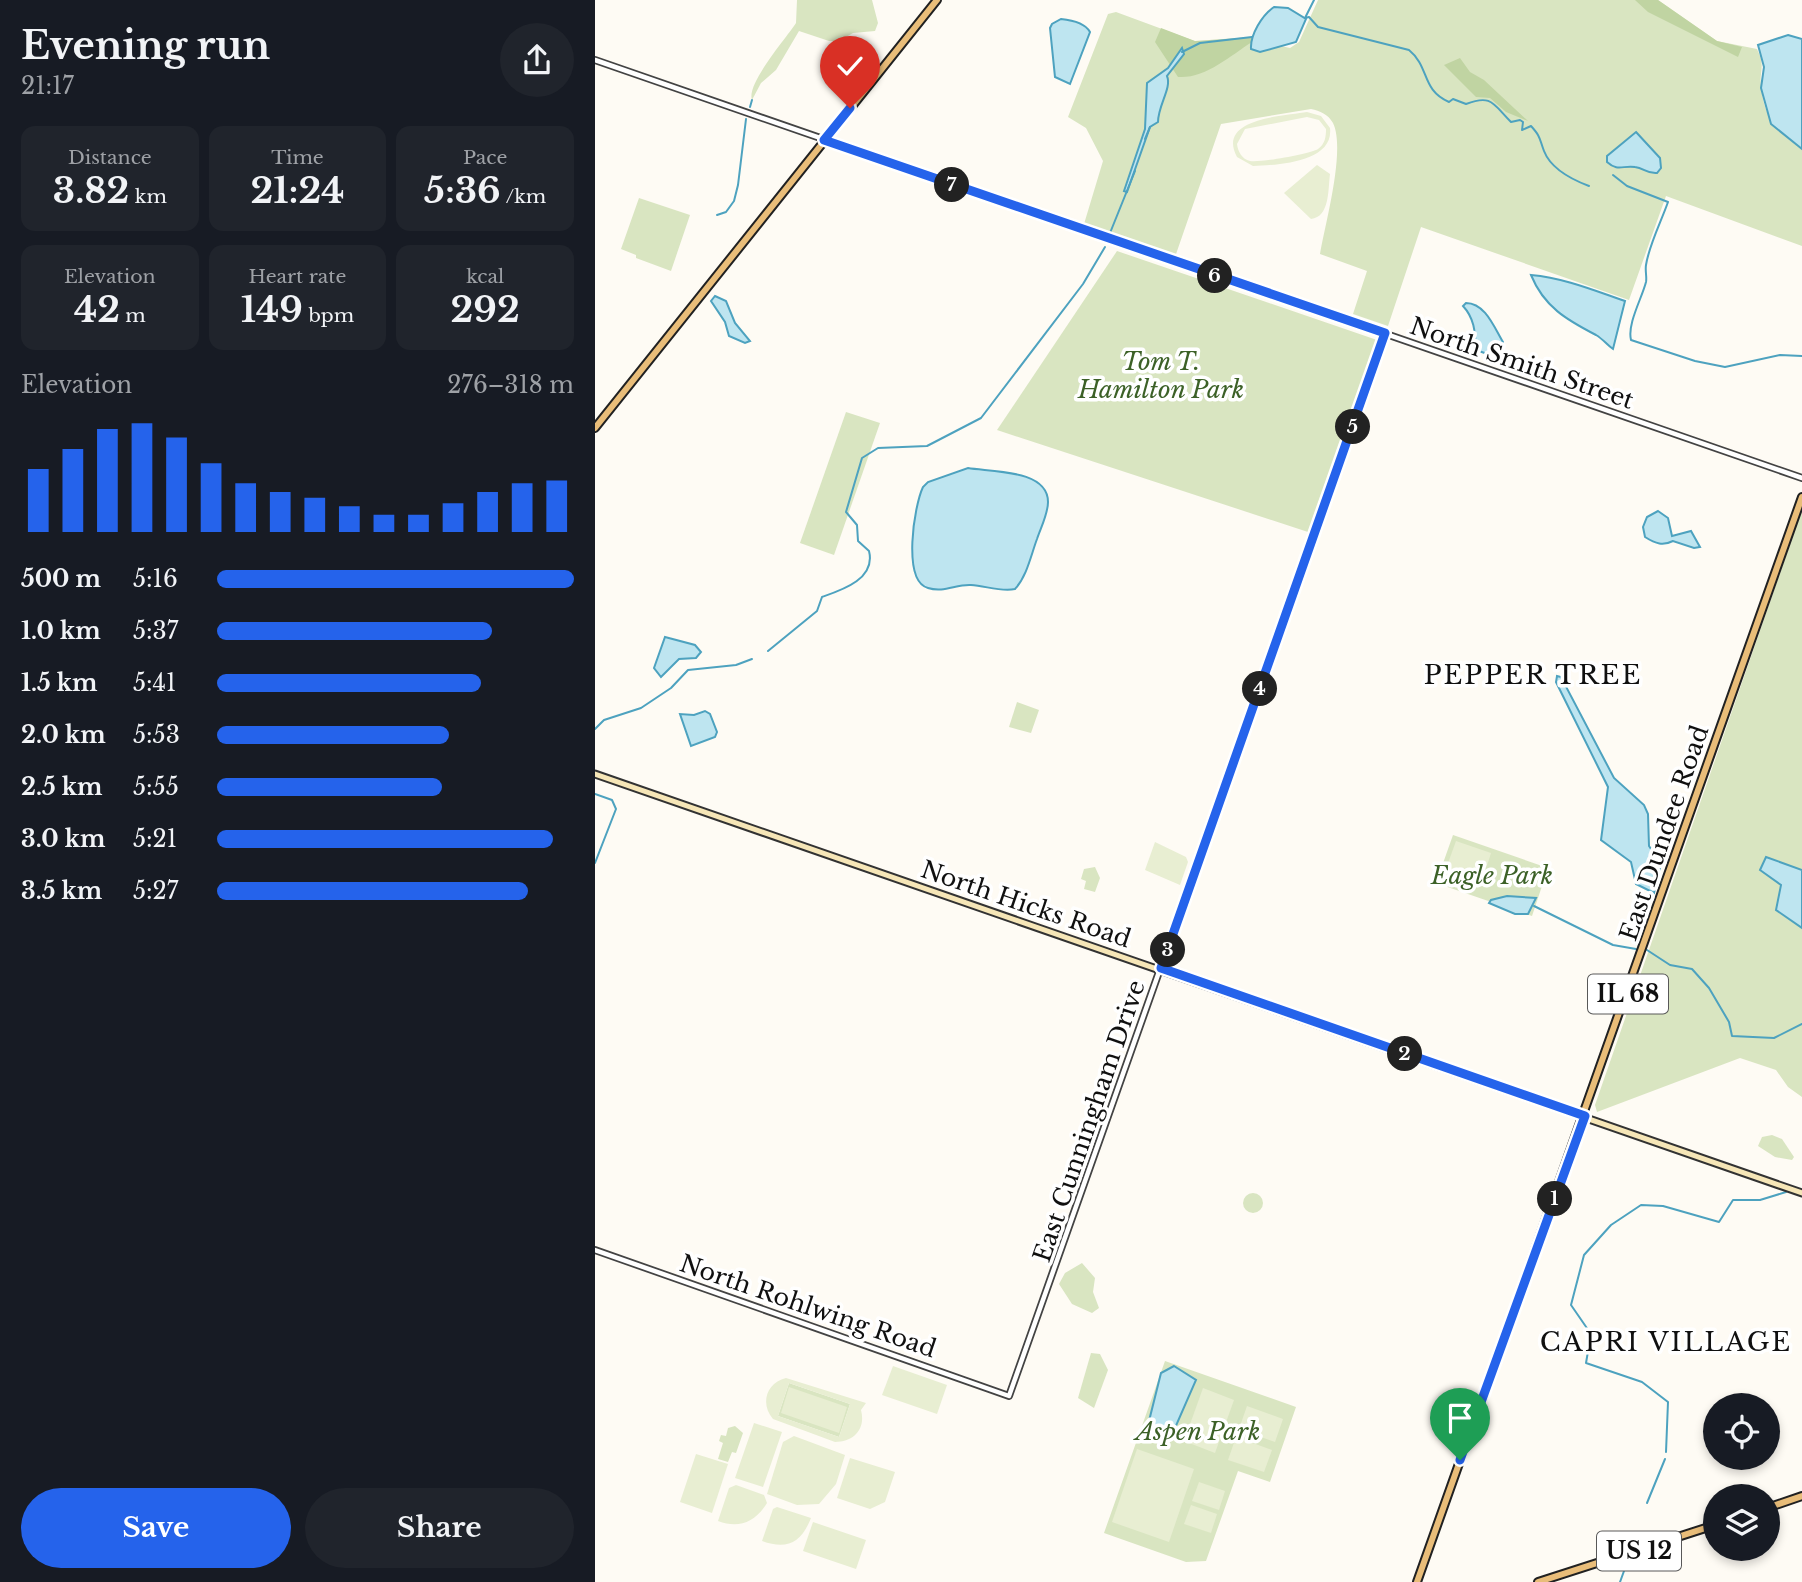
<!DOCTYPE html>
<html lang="en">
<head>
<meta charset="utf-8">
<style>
	:root { --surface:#171b24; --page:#20242c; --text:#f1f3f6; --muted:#9ea1a6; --accent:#2563eb }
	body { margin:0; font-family:"Libre Baskerville",serif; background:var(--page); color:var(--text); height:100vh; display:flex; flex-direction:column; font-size:26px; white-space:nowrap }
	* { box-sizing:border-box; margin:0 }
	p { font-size:23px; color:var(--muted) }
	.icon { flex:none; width:38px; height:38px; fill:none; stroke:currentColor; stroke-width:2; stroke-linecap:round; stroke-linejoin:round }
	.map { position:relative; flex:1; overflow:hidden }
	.sheet { display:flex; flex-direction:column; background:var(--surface); width:595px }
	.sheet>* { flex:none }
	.tools { position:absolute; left:1108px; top:1393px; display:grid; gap:14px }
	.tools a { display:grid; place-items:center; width:77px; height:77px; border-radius:50%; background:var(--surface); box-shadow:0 4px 10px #0003; font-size:35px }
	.pin { position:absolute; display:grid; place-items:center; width:60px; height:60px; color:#fff; margin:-72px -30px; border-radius:50% 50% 50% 0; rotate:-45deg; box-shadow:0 0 7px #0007 }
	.pin .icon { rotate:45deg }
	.km { position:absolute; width:35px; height:35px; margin:-18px; border-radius:50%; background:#222; color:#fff; font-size:19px; line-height:35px; text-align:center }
	.round { display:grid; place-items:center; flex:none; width:74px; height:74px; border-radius:37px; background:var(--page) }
	.head { display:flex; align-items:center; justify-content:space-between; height:119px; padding:0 21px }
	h1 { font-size:38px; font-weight:800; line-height:52px }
	.metrics { display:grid; grid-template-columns:repeat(3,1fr); gap:10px; height:119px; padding:7px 21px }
	.metrics div { display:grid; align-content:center; border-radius:14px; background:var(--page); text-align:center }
	.metrics b { font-size:35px; font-weight:800 }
	.metrics small { font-size:19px; font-weight:400 }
	.metrics p { font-size:19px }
	.chart { height:196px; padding:14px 21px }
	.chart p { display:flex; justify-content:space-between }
	.chart svg { width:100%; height:126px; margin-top:7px; stroke:var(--accent); stroke-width:6 }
	.cta { display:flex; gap:14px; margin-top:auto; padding:14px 21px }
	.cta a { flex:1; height:80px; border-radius:42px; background:var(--accent); color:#fff; font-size:28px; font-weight:800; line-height:80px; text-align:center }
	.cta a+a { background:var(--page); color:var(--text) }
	ul { padding:0 21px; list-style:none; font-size:23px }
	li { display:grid; grid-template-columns:112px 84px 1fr; align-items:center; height:52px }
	li i { height:18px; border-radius:9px; background:var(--accent) }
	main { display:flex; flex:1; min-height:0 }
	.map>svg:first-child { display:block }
</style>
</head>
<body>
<main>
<section class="sheet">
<div class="head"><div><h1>Evening run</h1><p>21:17</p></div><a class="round"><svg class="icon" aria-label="share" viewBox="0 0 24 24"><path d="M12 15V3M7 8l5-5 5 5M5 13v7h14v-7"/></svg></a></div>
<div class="metrics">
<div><p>Distance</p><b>3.82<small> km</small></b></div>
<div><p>Time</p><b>21:24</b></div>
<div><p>Pace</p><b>5:36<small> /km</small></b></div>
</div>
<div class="metrics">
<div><p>Elevation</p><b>42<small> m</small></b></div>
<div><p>Heart rate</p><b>149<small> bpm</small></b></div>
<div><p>kcal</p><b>292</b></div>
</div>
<div class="chart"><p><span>Elevation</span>276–318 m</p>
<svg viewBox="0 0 160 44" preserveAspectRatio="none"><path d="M5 44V22M15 44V15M25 44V8M35 44V6M45 44V11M55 44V20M65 44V27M75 44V30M85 44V32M95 44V35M105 44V38M115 44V38M125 44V34M135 44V30M145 44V27M155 44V26"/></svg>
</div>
<ul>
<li><b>500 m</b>5:16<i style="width:100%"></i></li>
<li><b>1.0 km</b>5:37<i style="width:77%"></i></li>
<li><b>1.5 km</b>5:41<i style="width:74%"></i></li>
<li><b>2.0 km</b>5:53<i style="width:65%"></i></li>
<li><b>2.5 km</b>5:55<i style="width:63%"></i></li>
<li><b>3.0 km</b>5:21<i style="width:94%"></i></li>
<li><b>3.5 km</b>5:27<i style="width:87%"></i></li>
</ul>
<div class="cta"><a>Save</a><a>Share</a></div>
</section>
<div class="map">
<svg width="1207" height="1582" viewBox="0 0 1207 1582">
	<rect width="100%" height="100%" fill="#fefbf4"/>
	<g fill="#d9e5c1">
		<path d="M202,0H277L283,23L280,31L258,33L244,41H234L204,31L181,70L166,83L157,100C151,84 192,37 201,23Z"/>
		<path d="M723,0H1063L1122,41L1162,49C1171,67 1164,70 1166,87C1170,120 1181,130 1207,149V246L1071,196L1034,300L826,227L793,326L758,314L772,271L725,254C730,224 751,150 738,123C733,114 725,111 716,109L626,124L580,257L489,224L508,161L491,128L473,117L513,14L521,12L605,43L657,37V42L668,51L686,46L695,48L704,42Z"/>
		<polygon points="44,198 95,215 76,271 41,258 41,255 26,249"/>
		<polygon points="522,251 782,340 713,532 402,430"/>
		<polygon points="251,412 285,423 239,555 205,543"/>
		<polygon points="1207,510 1207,1097 1193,1087 1181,1070 1145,1058 1002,1112 1000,1105"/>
		<polygon points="422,702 444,710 436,733 414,727"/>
		<polygon points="858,835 953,868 937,916 841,883"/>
		<polygon points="500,867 505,878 500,892 489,889 491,881 486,879 489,869"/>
		<polygon points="1177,1135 1187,1139 1199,1157 1197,1160 1180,1157 1163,1146 1167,1137"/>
		<circle cx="658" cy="1203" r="10"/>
		<polygon points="487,1263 500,1278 498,1292 504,1308 497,1313 477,1304 464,1284 470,1273"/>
		<polygon points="496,1353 505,1354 513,1370 499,1408 483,1398"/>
		<polygon points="570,1361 701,1407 675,1482 643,1471 611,1561 591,1562 509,1533"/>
		<polygon points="194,1383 255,1404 244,1437 183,1416"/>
		<polygon points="140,1426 148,1433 141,1453 137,1452 133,1462 123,1459 128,1443 124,1441 126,1435 131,1436 133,1428"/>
	</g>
	<g fill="#c0d4a2">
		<polygon points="1040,0 1063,0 1122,41 1147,47 1143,57 1053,12"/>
		<path d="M566,28L600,41L657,37V42C635,56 610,79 583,77L560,42Z"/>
		<polygon points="865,58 875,72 889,80 933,121 911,112 895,98 881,97 849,65"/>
	</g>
	<g fill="#e8eed2" fill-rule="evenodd">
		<path d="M712,112L726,116L735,128C739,162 683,165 658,166L642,157C621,118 689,116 712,112ZM712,117L724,120L731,129C731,137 730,144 723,149C715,154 664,163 655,161C647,159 643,152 642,144L650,129Z"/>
		<path d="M722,165L735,174C733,189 735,217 716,219L689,193Z"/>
		<path d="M861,841L896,853C887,885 878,885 848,877Z"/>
		<polygon points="560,842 591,857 593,862 585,885 550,870"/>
		<polygon points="298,1366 352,1385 342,1414 287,1395"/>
		<path d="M191,1378L271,1403L266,1410C271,1429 259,1442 240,1442L178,1419C165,1404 171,1383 191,1378ZM194,1383L255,1404L244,1437L183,1416Z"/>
		<polygon points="194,1387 252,1407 244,1433 186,1413"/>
		<polygon points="608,1388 639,1400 620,1453 589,1441"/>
		<polygon points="652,1406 688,1419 680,1442 644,1429"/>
		<polygon points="159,1423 187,1432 168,1487 140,1478"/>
		<polygon points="199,1436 250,1455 241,1484 224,1504 202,1505 172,1494 188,1442"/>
		<polygon points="641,1437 677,1450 669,1472 633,1460"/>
		<polygon points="542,1449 599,1469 574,1542 517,1522"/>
		<polygon points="101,1454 133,1464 117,1513 85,1502"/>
		<polygon points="255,1458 300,1472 290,1502 275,1509 242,1498"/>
		<polygon points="604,1482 630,1491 624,1510 597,1501"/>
		<path d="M141,1485L169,1495L172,1503C160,1522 144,1529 123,1521L134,1488Z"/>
		<polygon points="596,1505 622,1514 616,1533 589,1524"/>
		<path d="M182,1507L216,1518C206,1543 192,1550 167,1541L178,1509Z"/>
		<polygon points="218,1522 271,1540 261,1569 208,1551"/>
	</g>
	<g fill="#bee5f0" stroke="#4da2bf" stroke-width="2">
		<path d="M679,7L693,8L711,19L701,42L665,52L656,49C655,35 667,15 679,7Z"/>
		<path d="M466,19C476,20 490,23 495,32L475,84L460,77L455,28L457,24Z"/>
		<polygon points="1193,35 1207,39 1207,149 1176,124 1166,88 1169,67 1163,45"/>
		<path d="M587,48L589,54L572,76C577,88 563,105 563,122L555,127L532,192L529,191L550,129L552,83L573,68Z"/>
		<path d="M1041,132L1065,158L1066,168L1062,173C1052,174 1049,168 1040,167C1028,165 1023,172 1012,162V156Z"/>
		<path d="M936,275C969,278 998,290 1030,301L1018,349C1012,345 1008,339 1001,335C972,320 949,307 936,275Z"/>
		<polygon points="120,296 131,301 140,323 155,341 150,343 134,336 130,322 116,301"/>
		<path d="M871,303C890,303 899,327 908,342L907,352L901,357L881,350C880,333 880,319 868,306Z"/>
		<path d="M373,468C395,472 453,469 453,502C453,514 446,527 442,539C436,555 432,576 420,589C406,592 391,586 376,585C361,584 349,593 333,588C307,581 319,506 328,487L333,482Z"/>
		<path d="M1063,511L1073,518L1077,536L1096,531L1105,547L1099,548L1078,541C1068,546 1061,544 1050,537L1048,527L1052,517Z"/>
		<polygon points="70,637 100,645 106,652 101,658 84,659 66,677 59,668"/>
		<polygon points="962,676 966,677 1019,778 1049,805 1053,814 1054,846 1066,864 1059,893 1041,884 1036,862 1006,840 1013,787 961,682"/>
		<polygon points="110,711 115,714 122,732 120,737 96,746 85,714 99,715"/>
		<polygon points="1171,857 1207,870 1207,928 1181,910 1186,885 1165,870"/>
		<polygon points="912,896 941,898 933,914 920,914 894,903 896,900"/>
		<polygon points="579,1366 601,1380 580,1428 573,1438 552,1429 566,1373"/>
	</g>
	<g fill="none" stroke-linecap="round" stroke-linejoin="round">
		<g stroke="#4da2bf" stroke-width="2">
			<path d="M719,0L710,18L714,17L723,27L814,50C835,67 826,90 854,102L858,99L871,104C897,94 898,104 916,122L925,120L928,122L927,130L936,126C946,137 944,138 949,151C956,169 978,180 994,186"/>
			<polyline points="587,52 605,43 657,37"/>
			<polyline points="155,107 157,100"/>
			<polyline points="550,139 555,127"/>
			<path d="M1018,175L1032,186L1073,202C1066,222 1054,245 1051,265C1050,271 1052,277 1051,282C1047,298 1032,324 1036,340L1100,361L1130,367L1185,355L1207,356"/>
			<polyline points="122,215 131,212 139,201 143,185 151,119"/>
			<polyline points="515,233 540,171"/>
			<path d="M173,651L222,611L227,597C247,590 281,579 274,551L263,541L262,525L251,512L267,458L283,448L332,446L386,418L488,284L510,247"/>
			<polyline points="0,729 9,720 46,708 76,688 93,670 141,665 157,659"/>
			<polyline points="0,794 17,800 21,809 0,863"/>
			<polyline points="939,906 1018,945 1041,949"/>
			<polyline points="1052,950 1075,965 1097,969 1114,988 1134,1022 1137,1036 1179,1038 1207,1024"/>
			<polyline points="1071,1452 1073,1402 1047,1382 991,1363 996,1334 976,1305 989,1255 1016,1225 1046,1205 1068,1206 1124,1222 1138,1200 1165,1200 1191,1192"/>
			<polyline points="1052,1503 1070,1459"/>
			<polyline points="1025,1582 1033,1560"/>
		</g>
		<g stroke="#434343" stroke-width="8">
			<g id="tertiary">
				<polyline points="0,60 1207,478"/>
				<polyline points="0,1250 414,1396 790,333"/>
			</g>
		</g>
		<g stroke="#323232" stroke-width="9">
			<polyline id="secondary" points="0,774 1207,1193"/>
		</g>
		<g stroke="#212121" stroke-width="10">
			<g id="primary">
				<polyline points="0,428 342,0"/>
				<polyline points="1172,1508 1207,1496"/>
				<polyline points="822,1582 1207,497"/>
				<polyline points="943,1582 1120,1525"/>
			</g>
		</g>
		<use href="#tertiary" stroke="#fff" stroke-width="4.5"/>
		<use href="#secondary" stroke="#f6e6b7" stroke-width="5"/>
		<use href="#primary" stroke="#e9bd79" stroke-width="6"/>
	</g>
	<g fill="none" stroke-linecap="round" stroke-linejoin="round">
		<g stroke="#fff" stroke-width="14">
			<polyline id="route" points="255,108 229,140 790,333 566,968 990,1116 865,1460"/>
		</g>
		<use href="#route" stroke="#2563eb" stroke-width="9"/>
	</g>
	<g text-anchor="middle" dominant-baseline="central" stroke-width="7" stroke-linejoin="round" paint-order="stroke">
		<g fill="#fff" stroke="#585858" stroke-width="2">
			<rect x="993" y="974.5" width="80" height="39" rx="5"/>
			<rect x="1002" y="1531.5" width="84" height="39" rx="5"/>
		</g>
		<g font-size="23" font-weight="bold" fill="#101010">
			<text x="1033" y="994">IL 68</text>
			<text x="1044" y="1551">US 12</text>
		</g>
		<g font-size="24" font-style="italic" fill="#3c6127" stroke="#fff">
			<text x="566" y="361">Tom T.<tspan x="566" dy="28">Hamilton Park</tspan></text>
			<text x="897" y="875">Eagle Park</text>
			<text x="603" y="1431">Aspen Park</text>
		</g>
		<g font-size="24" fill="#101010" stroke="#fff">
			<text transform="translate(927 363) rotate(19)">North Smith Street</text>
			<text transform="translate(1069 833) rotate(-71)">East Dundee Road</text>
			<text transform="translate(431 904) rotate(19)">North Hicks Road</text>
			<text transform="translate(494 1121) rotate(-71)">East Cunningham Drive</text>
			<text transform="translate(213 1306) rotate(19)">North Rohlwing Road</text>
		</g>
		<g font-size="26" letter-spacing="2" fill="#101010" stroke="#fff">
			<text x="938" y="675">PEPPER TREE</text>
			<text x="1071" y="1342">CAPRI VILLAGE</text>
		</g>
	</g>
</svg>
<div class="tools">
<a><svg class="icon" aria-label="locate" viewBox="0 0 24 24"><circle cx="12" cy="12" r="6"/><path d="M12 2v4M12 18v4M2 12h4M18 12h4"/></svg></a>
<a><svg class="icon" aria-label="layers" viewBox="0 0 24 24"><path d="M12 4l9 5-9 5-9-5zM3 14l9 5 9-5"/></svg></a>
</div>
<div class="pin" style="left:865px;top:1460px;background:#1e9e55"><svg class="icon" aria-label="arrive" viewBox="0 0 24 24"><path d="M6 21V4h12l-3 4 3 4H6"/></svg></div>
<div class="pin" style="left:255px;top:108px;background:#d93025"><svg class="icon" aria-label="check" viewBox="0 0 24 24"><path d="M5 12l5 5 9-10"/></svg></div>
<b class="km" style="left:960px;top:1199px">1</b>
<b class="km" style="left:810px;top:1054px">2</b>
<b class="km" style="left:573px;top:950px">3</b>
<b class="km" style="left:665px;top:689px">4</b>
<b class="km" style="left:758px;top:427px">5</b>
<b class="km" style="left:620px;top:276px">6</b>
<b class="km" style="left:357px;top:185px">7</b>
</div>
</main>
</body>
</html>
